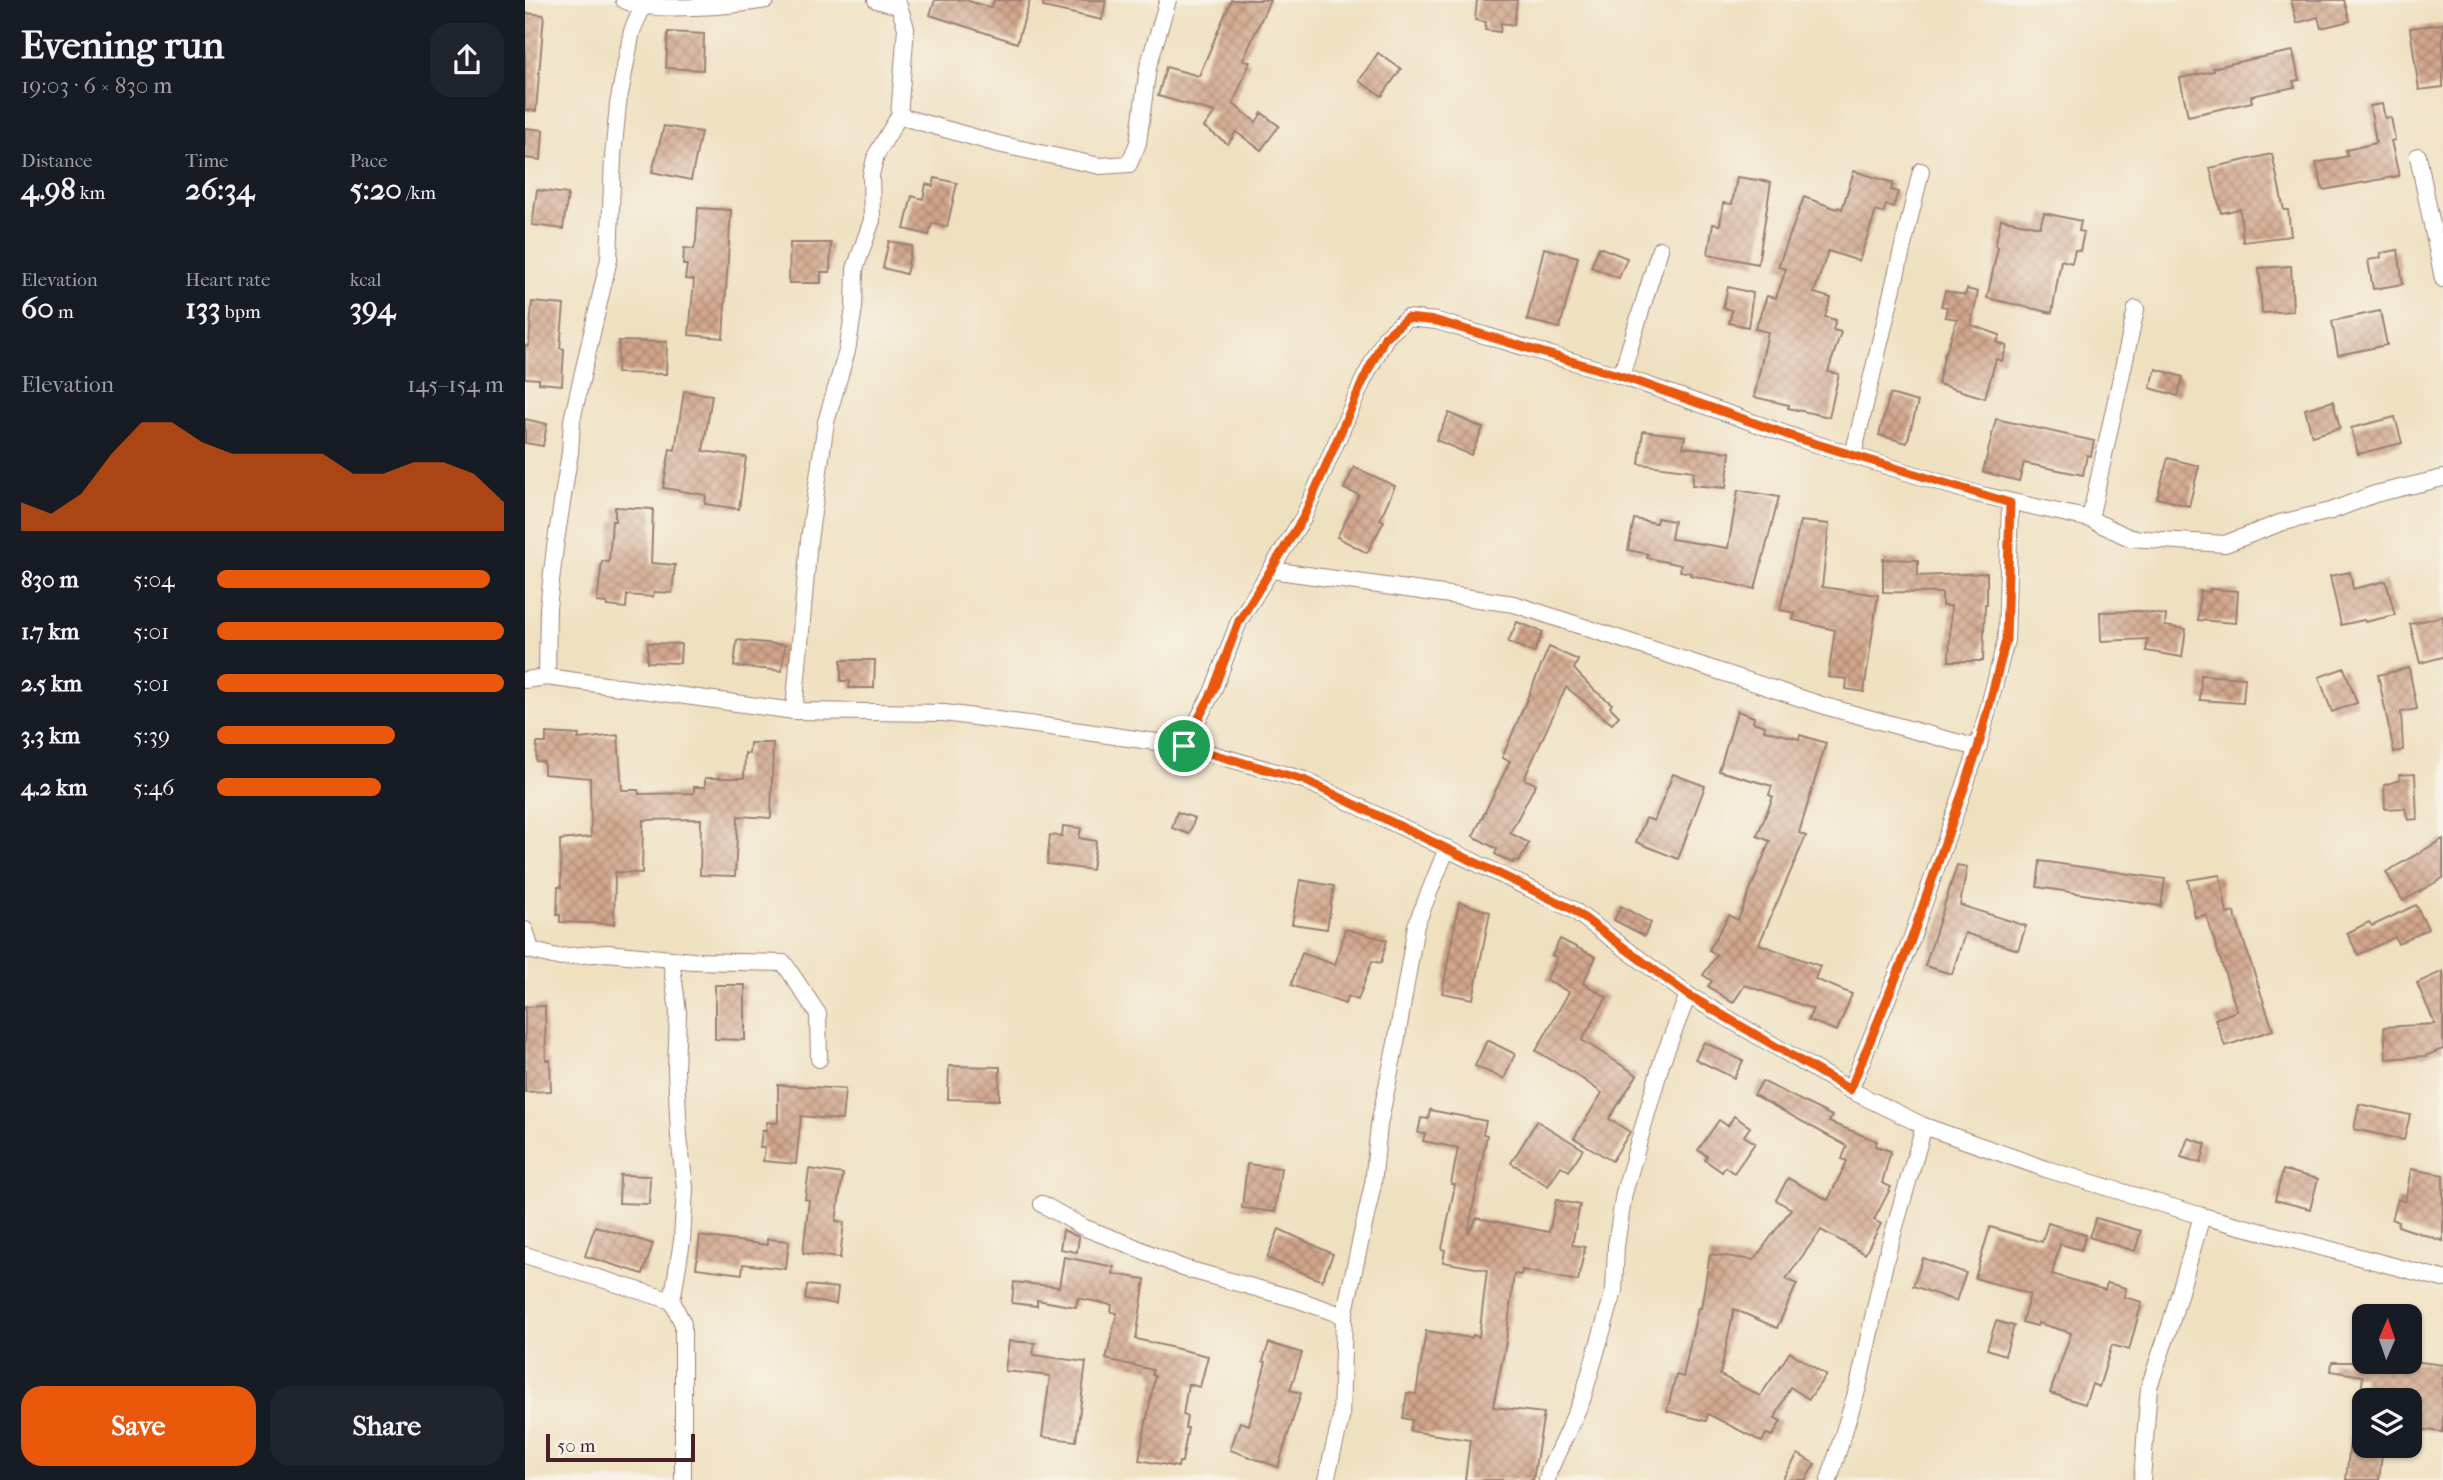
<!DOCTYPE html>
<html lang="en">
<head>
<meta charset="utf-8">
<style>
	:root { --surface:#171b24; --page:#20242c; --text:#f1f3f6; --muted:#9ea1a6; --accent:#ea580c }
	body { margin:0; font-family:"IM FELL French Canon",serif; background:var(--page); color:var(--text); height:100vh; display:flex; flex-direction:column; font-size:26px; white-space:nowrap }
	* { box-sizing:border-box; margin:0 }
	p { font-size:23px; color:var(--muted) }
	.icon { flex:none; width:38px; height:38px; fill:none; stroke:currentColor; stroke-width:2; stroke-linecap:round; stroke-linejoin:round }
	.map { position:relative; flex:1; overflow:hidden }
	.side { display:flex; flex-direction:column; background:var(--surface); width:525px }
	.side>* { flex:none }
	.needle { width:46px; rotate:2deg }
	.buttons { position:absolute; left:1827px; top:1304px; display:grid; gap:14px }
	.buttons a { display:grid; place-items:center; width:70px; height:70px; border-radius:14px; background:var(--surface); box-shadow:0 2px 5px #0004; font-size:35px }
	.scale { position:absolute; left:21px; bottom:18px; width:149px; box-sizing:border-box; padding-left:7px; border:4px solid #4a1f2b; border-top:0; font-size:19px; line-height:24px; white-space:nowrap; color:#4a1f2b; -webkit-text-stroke:5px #f7f3e8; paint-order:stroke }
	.pin { position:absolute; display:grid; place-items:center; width:60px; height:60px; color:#fff; margin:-30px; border:4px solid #fff; border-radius:50%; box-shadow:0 2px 7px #0007 }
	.round { display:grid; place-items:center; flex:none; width:74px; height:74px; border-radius:21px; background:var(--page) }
	.overview { display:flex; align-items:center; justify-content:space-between; height:119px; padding:0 21px }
	h1 { font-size:38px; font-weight:800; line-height:52px }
	.stats { display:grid; grid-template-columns:repeat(3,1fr); gap:10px; height:119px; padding:7px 21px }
	.stats div { display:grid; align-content:center }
	.stats b { font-size:30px; font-weight:800 }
	.stats small { font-size:19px; font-weight:400 }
	.stats p { font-size:19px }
	.chart { height:196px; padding:14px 21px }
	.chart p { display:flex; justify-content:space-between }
	.chart svg { width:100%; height:126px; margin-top:7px; fill:var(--accent); opacity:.7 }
	.action { display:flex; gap:14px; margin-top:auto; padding:14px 21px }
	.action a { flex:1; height:80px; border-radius:21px; background:var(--accent); color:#fff; font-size:28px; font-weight:800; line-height:80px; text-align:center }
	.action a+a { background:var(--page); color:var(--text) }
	ul { padding:0 21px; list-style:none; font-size:23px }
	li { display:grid; grid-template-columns:112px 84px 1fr; align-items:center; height:52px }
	li i { height:18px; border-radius:9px; background:var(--accent) }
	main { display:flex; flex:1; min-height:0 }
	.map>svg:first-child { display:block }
</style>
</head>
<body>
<main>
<section class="side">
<div class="overview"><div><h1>Evening run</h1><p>19:03 · 6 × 830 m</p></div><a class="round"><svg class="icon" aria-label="share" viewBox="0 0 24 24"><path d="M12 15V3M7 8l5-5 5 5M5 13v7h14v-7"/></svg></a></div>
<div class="stats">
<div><p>Distance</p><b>4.98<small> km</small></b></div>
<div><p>Time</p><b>26:34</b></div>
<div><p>Pace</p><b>5:20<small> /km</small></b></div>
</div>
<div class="stats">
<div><p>Elevation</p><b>60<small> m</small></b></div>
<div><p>Heart rate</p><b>133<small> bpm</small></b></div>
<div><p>kcal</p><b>394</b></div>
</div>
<div class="chart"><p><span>Elevation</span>145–154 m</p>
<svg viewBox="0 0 160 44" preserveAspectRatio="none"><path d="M0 44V34L10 38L20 31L30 17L40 6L50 6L60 13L70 17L80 17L90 17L100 17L110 24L120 24L130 20L140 20L150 24L160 34V44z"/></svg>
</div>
<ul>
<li><b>830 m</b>5:04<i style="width:95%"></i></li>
<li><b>1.7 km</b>5:01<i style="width:100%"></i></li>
<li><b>2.5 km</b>5:01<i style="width:100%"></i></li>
<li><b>3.3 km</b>5:39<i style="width:62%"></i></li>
<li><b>4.2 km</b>5:46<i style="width:57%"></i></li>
</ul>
<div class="action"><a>Save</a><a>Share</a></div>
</section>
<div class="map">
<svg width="1918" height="1480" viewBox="0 0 1918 1480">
	<defs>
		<pattern id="building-cross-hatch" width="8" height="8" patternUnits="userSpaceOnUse" patternTransform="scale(1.75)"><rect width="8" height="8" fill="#d1a68b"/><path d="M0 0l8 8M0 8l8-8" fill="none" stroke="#ac8772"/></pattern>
	</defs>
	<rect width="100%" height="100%" fill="#f7f3e8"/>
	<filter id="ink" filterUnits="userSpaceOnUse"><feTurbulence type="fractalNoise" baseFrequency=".0143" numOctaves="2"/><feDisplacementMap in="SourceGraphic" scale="14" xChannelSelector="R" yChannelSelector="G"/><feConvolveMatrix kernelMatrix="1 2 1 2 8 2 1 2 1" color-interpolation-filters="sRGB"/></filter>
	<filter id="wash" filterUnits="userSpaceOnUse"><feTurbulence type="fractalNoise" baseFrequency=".00686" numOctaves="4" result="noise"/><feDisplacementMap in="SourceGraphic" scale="28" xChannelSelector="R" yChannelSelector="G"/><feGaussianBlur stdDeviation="1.57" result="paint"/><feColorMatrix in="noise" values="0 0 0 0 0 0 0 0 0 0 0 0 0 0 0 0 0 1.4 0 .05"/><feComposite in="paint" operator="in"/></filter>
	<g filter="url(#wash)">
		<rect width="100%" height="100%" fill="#efe0c0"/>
		<g id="blocks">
			<g fill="url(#building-cross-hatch)">
				<polygon points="410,0 441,0 466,8 469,0 505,0 492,43 405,15"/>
				<polygon points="519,0 581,0 577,20 518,7"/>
				<polygon points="706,0 745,0 718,60 725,62 708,104 731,122 737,113 754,126 736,150 711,132 703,144 679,127 690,112 633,96 641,67 674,76"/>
				<polygon points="952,0 992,0 989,25 976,23 975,32 960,30 961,22 950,20"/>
				<polygon points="1766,0 1819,0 1825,21 1796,28 1793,17 1772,23"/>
				<polygon points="0,13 19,15 11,111 0,110"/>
				<polygon points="1918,24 1918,87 1894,90 1885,28"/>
				<polygon points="143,32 179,34 178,70 141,68"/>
				<polygon points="1768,51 1774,80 1768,81 1770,87 1726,96 1727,102 1663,116 1655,78 1689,71 1688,68 1717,61"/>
				<polygon points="853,53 876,69 857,96 834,81"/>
				<polygon points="1857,104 1860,118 1866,117 1870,140 1866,141 1874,176 1798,190 1791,163 1823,156 1821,150 1851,143 1845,106"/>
				<polygon points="139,126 176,132 166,180 127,172"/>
				<polygon points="0,128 18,130 16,160 0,158"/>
				<polygon points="1747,154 1759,210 1763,210 1766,236 1718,242 1715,209 1696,213 1685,168"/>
				<polygon points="1329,171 1368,183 1366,190 1373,192 1368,207 1361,205 1358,213 1351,211 1334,261 1303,251 1289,293 1306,298 1300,317 1311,320 1308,330 1316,332 1303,372 1314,374 1304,417 1263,408 1264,405 1229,397 1243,332 1230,329 1242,296 1251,298 1261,269 1253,267 1279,197 1312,209 1313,207 1317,209"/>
				<polygon points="1212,177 1246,182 1233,264 1183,254 1188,224 1195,225 1198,203 1207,204"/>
				<polygon points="410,178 432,183 422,227 407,223 404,235 379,229 387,196 398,199 401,184 408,186"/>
				<polygon points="12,190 43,194 38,229 7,225"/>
				<polygon points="173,208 206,210 198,338 164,335 169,280 160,279 162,265 158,265 159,248 169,249 171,241"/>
				<polygon points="1519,213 1556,221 1554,231 1559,232 1555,251 1550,250 1547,263 1536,260 1527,313 1462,298 1473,247 1470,246 1476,219 1515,227"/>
				<polygon points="364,241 387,246 381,274 358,268"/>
				<polygon points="265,243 306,243 305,272 296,272 296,283 264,283"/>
				<polygon points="1074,247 1102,258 1094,278 1066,267"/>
				<polygon points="1019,248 1053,257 1035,328 1002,320"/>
				<polygon points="1873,250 1878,284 1848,289 1843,260 1856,258 1855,253"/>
				<polygon points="1766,266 1768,311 1737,313 1734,268"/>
				<polygon points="1203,287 1228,293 1223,327 1204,323 1207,310 1198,308"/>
				<polygon points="1442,289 1453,292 1446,325 1475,335 1472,342 1482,346 1477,361 1471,359 1460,398 1413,384 1420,352 1421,352 1432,319 1420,317 1422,307 1416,306 1420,291 1440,295"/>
				<polygon points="7,302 39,305 35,348 39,349 37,385 14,383 14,379 0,378 0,346 4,346"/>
				<polygon points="1855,311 1862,345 1813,355 1807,321"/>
				<polygon points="94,341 142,342 141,374 92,373"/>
				<polygon points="1631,369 1658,377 1653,396 1625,388"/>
				<polygon points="159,391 187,395 178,451 221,457 214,509 180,504 181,495 138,488 145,449 150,450"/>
				<polygon points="1365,394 1393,402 1382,443 1354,435"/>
				<polygon points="1808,401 1815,428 1787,436 1780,409"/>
				<polygon points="924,413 958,428 946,455 911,440"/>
				<polygon points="1870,417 1877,443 1833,454 1826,428"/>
				<polygon points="0,419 22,424 18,446 0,443"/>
				<polygon points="1471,419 1569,441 1566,456 1562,455 1558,475 1499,463 1494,481 1458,472"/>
				<polygon points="1118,431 1160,436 1158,447 1205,452 1201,488 1167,485 1169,471 1114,464"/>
				<polygon points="1643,458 1674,466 1664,506 1632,498"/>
				<polygon points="829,467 870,486 855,519 859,521 842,553 812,537 834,495 819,489"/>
				<polygon points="1213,490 1254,497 1230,589 1165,575 1166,573 1155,571 1156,565 1122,558 1123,554 1103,550 1109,519 1131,523 1132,518 1149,521 1146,539 1203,548"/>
				<polygon points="90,507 128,509 126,563 150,565 147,593 129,592 128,597 102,595 101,608 82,606 82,603 72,602 77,561 84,562 87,521 90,521"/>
				<polygon points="1275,521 1304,524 1297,587 1353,595 1339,692 1321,689 1322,679 1303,677 1310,630 1268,620 1270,613 1255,610"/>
				<polygon points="1358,559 1393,560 1393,576 1462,573 1462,604 1460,604 1458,661 1424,661 1426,606 1417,606 1417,593 1358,592"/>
				<polygon points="1825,572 1828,589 1861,581 1870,615 1840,622 1839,620 1816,625 1805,576"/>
				<polygon points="1685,589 1713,591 1711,623 1673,620 1675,591 1685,592"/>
				<polygon points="1615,611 1641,615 1640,626 1661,629 1657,657 1621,651 1623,639 1576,641 1575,612"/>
				<polygon points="1918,616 1918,657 1895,663 1885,624"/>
				<polygon points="992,622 1018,632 1009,653 983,642"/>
				<polygon points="212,640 260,645 257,671 209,666"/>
				<polygon points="123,643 156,644 155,663 122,662"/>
				<polygon points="1024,647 1053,660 1049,669 1069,690 1087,704 1085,707 1094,716 1087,724 1041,687 999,779 1011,784 985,833 1004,843 994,862 989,860 988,863 970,854 972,849 948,836 985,761 977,758"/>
				<polygon points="316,660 350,660 349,688 324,688 325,681 316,681"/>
				<polygon points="1819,668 1832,703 1807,712 1794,677"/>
				<polygon points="1884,668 1892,709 1876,712 1878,750 1869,752 1853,675"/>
				<polygon points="1676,675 1720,678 1718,703 1675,700"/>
				<polygon points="1212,711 1229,717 1228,722 1240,726 1239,730 1274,739 1275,735 1301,743 1274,833 1281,836 1234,944 1295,966 1290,979 1327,994 1312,1031 1283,1020 1288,1009 1220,985 1208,1003 1183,986 1187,981 1178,975 1192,955 1184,950 1204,915 1213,920 1245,841 1232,836 1248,797 1244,795 1247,786 1194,771"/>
				<polygon points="21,733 54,735 53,739 93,735 97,790 113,790 114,794 169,793 169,787 180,787 180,778 219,778 220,753 224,754 225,743 248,743 246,818 213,816 210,876 175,875 176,819 118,820 117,873 90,872 89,924 35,922 35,915 32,915 33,887 36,887 35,840 66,837 65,778 19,774 19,762 11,761 12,743 21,743"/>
				<polygon points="1148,774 1180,786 1153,859 1111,842 1121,818 1129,821"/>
				<polygon points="1890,774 1892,819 1883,820 1880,808 1860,809 1859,785 1875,780 1874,775"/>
				<polygon points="652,812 670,818 664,834 647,828"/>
				<polygon points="538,826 556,828 554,838 571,841 567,870 522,864 525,835 537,836"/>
				<polygon points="1918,839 1918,878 1878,901 1861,872"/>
				<polygon points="1515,861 1640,879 1636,906 1512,887"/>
				<polygon points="1432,865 1442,867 1435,905 1501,926 1493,950 1440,933 1427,974 1400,966"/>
				<polygon points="1695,875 1702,914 1709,912 1748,1030 1700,1046 1690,1019 1712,1011 1681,915 1670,917 1663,880"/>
				<polygon points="775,880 809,886 802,929 767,924"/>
				<polygon points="934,902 965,912 948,999 917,993"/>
				<polygon points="1891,905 1903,929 1873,944 1870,937 1833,955 1822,933 1844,922 1847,926"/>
				<polygon points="1096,906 1126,923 1119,936 1089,920"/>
				<polygon points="820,929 862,940 856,963 847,961 833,1000 823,996 820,1004 766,985 777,953 810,965"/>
				<polygon points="1035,939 1071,957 1058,983 1082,997 1057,1040 1112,1075 1084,1119 1105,1132 1087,1161 1049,1138 1077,1093 1049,1073 1011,1051 1044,992 1021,980 1032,958 1027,955"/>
				<polygon points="1918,971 1918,1049 1900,1056 1861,1059 1859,1027 1910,1024 1892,983"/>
				<polygon points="190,985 220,985 220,1040 190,1039"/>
				<polygon points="20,1006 21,1060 25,1060 26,1091 0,1092 0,1007"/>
				<polygon points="962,1040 990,1054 979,1079 950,1066"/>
				<polygon points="1179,1042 1218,1061 1209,1078 1170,1059"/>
				<polygon points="424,1066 475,1067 474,1100 423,1099"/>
				<polygon points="1237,1081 1307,1116 1304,1122 1352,1141 1350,1146 1366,1151 1357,1183 1366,1187 1349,1220 1356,1224 1340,1254 1296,1230 1261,1279 1272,1284 1252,1328 1209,1309 1195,1375 1235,1396 1265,1352 1301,1375 1284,1399 1265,1387 1250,1418 1256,1421 1248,1436 1241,1434 1237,1442 1183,1414 1181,1421 1142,1411 1151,1375 1158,1377 1173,1308 1176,1308 1185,1254 1229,1260 1266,1209 1251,1200 1263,1178 1303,1200 1322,1161 1317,1159 1322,1146 1229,1095"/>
				<polygon points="253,1085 320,1089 317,1120 276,1116 271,1164 238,1161 240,1148 235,1148 237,1131 241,1131 242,1122 253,1123"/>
				<polygon points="1834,1104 1885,1115 1879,1140 1829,1129"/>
				<polygon points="905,1110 961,1121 958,1134 962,1135 943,1233 952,1218 1024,1232 1031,1200 1055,1205 1047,1245 1060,1247 1053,1281 997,1270 996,1275 989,1274 981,1342 968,1407 1019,1413 1008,1480 940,1480 945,1440 885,1431 887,1420 878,1418 882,1393 891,1394 901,1331 947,1338 948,1335 954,1337 962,1270 918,1262 920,1250 917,1249 930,1185 926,1184 933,1148 898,1141 900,1134 893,1133 896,1118 903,1119"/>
				<polygon points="1209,1116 1225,1127 1219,1136 1230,1143 1209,1173 1200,1167 1197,1172 1180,1160 1182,1156 1173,1150 1194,1120 1203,1126"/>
				<polygon points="1012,1121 1058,1149 1044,1171 1036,1166 1023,1186 986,1163"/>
				<polygon points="1663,1138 1681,1144 1676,1163 1656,1157"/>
				<polygon points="722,1164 756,1168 750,1212 717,1208"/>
				<polygon points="284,1169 318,1174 311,1221 319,1222 315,1258 278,1253 284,1200 280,1199"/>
				<polygon points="1886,1169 1918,1175 1918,1241 1873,1226 1874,1222 1867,1219 1873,1199 1880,1202"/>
				<polygon points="1758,1170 1793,1179 1785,1209 1750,1200"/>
				<polygon points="95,1175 125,1176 124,1204 94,1203"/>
				<polygon points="1571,1218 1616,1231 1610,1251 1564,1237"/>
				<polygon points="1523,1223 1561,1235 1556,1250 1535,1244 1527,1274 1580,1290 1582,1283 1601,1288 1599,1297 1617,1302 1604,1350 1587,1345 1574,1387 1567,1384 1560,1404 1525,1393 1546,1333 1513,1323 1512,1326 1497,1322 1505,1294 1450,1278 1465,1227 1517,1242"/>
				<polygon points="70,1226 128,1244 118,1274 60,1256"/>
				<polygon points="754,1229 808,1254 797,1281 742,1258"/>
				<polygon points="538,1230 554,1237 552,1252 535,1249"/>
				<polygon points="175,1236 242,1245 242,1239 264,1241 261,1269 218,1264 217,1274 171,1268"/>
				<polygon points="539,1257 589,1267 588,1274 620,1279 611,1339 683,1356 675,1387 663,1384 658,1415 662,1416 660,1428 663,1428 657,1462 654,1462 653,1467 614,1460 630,1376 627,1375 628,1370 581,1359 592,1313 586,1312 587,1305 553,1298 551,1307 512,1300 512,1306 487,1303 489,1282 534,1287"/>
				<polygon points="1398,1258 1441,1273 1431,1301 1388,1286"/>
				<polygon points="282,1285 313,1288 311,1304 280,1300"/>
				<polygon points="1471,1321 1489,1326 1480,1355 1462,1349"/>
				<polygon points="484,1341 510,1343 508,1355 561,1362 551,1441 517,1437 525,1376 480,1371"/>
				<polygon points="744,1343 777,1353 765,1390 776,1393 753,1467 705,1450 715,1422 724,1425 741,1362 738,1361"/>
				<polygon points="1807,1362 1895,1362 1918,1365 1918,1432 1885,1428 1885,1400 1835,1400 1838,1376 1806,1371"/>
				<polygon points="1828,1415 1839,1415 1839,1446 1858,1446 1854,1480 1821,1480"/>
				<polygon points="1273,1454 1290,1464 1280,1480 1257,1480"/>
			</g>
		</g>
	</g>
	<g filter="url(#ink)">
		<use href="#blocks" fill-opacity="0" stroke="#9c8076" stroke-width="2"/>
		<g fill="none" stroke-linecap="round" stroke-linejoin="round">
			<g stroke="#9c8076" stroke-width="18">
				<g id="street">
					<path d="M99,0C124,14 211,5 241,0"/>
					<polyline points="374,116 473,144 575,166 604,164 613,143 623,67 643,0"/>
					<polyline points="1893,156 1918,279"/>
					<polyline points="1096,376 1135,249"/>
					<polyline points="1328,455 1396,171"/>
					<polyline points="1565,519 1611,309"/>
					<polyline points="746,570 989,604 1303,707 1453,748"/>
					<polyline points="22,677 23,608 30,547 45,452 47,420 84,259 88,157 93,104 107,31 118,6"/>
					<polyline points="0,680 22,677 269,711 419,713 548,730 659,746 779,780 1047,909 1163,995 1325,1090 1399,1126 1521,1169 1677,1216 1918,1279"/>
					<polyline points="269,711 284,540 301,422 322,351 329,308 330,269 347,220 346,175 351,155 374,116 381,28 374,6 351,0"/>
					<polyline points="659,746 688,691 714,621 778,518 838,381 861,337 882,318 912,321 1096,376 1275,439 1452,494 1565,519 1605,538 1700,544 1755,523 1806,511 1850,494 1918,478"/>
					<polyline points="0,930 6,950"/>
					<polyline points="0,949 32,957 82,953 168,961 259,963 293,1014 294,1059"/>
					<polyline points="146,959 153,1012 151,1070 154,1137 160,1188 157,1241 147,1301"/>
					<polyline points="1325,1090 1385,943 1453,748 1481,640 1485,503"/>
					<polyline points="517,1204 560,1228 605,1245 658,1268 771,1299 819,1316"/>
					<polyline points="0,1255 147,1301 158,1324 158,1480"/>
					<polyline points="801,1480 816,1418 819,1316 848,1184 854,1125 871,1043 891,925 922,848"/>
					<polyline points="1022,1480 1024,1471 1057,1400 1089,1291 1091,1246 1099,1193 1137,1061 1163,995"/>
					<polyline points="1304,1480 1333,1387 1361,1258 1399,1126"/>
					<polyline points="1617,1480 1624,1387 1645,1326 1677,1216"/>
				</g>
			</g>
			<use href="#street" stroke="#fff" stroke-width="16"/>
		</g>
	</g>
	<g fill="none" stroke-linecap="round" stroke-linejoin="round" filter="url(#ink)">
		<g stroke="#fff" stroke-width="14">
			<polygon id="route" points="882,318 912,321 1096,376 1275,439 1485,503 1481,640 1453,748 1385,943 1325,1090 1163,995 1047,909 779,780 659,746 688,691 714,621 778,518 838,381 860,337"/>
		</g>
		<use href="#route" stroke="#ea580c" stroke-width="9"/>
	</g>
</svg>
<div class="buttons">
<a><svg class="needle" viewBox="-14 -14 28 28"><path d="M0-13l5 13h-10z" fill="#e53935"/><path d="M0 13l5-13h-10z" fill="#9ea1a6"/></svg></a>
<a><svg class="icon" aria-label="layers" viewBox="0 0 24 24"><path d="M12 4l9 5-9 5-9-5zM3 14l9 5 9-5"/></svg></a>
</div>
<div class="scale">50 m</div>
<div class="pin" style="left:659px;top:746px;background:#1e9e55"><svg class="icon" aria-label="arrive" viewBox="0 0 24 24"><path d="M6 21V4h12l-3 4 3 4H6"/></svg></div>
</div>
</main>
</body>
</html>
